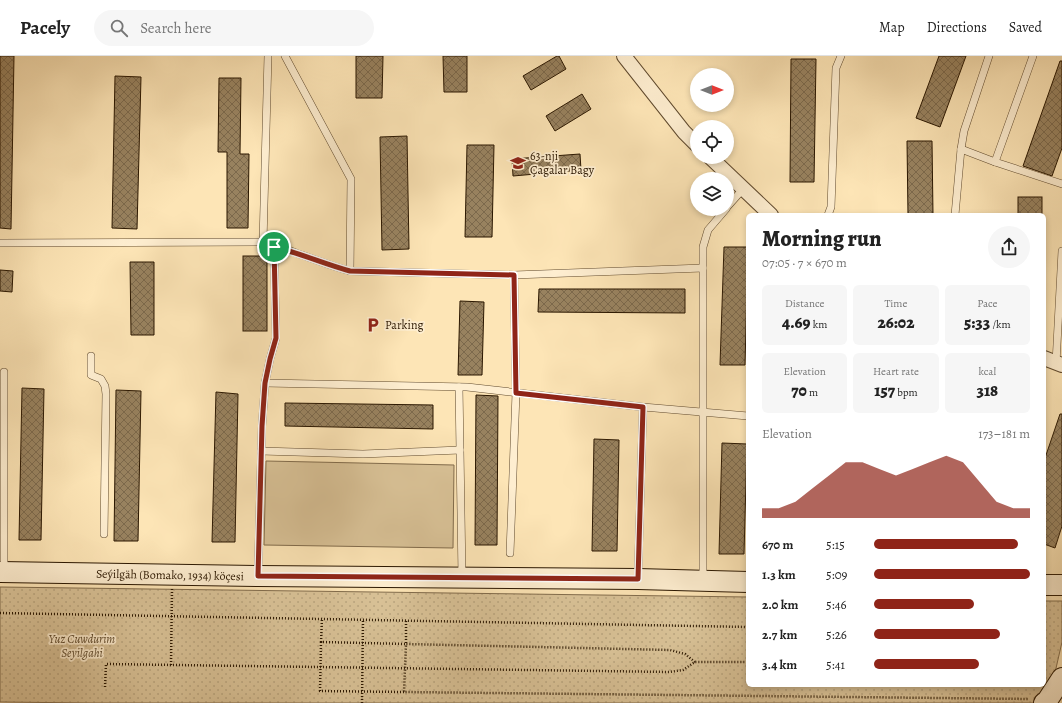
<!DOCTYPE html>
<html lang="en">
<head>
<meta charset="utf-8">
<style>
	:root { --surface:#fff; --page:#f6f6f6; --text:#222; --muted:#767676; --line:#e0e0e0; --accent:#8f2418 }
	body { margin:0; font-family:Alegreya,serif; background:var(--page); color:var(--text); height:100vh; display:flex; flex-direction:column; font-size:15px; white-space:nowrap }
	* { box-sizing:border-box; margin:0 }
	p { font-size:13px; color:var(--muted) }
	.icon { flex:none; width:22px; height:22px; fill:none; stroke:currentColor; stroke-width:2; stroke-linecap:round; stroke-linejoin:round }
	.map { position:relative; flex:1; overflow:hidden }
	.drawer { position:absolute; left:746px; top:157px; width:300px; height:474px; display:flex; flex-direction:column; background:var(--surface); border-radius:6px; box-shadow:0 2px 6px #0003 }
	.drawer>* { flex:none }
	.needle { width:26px; rotate:90deg }
	.buttons { position:absolute; left:690px; top:12px; display:grid; gap:8px }
	.buttons a { display:grid; place-items:center; width:44px; height:44px; border-radius:50%; background:var(--surface); box-shadow:0 2px 6px #0003; font-size:20px }
	.pin { position:absolute; display:grid; place-items:center; width:34px; height:34px; color:#fff; margin:-17px; border:2px solid #fff; border-radius:50%; box-shadow:0 1px 4px #0007 }
	.round { display:grid; place-items:center; flex:none; width:42px; height:42px; border-radius:21px; background:var(--page) }
	.summary { display:flex; align-items:center; justify-content:space-between; height:68px; padding:0 16px }
	h1 { font-size:22px; font-weight:800; line-height:30px }
	.stats { display:grid; grid-template-columns:repeat(3,1fr); gap:6px; height:68px; padding:4px 16px }
	.stats div { display:grid; align-content:center; border-radius:6px; background:var(--page); text-align:center }
	.stats b { font-size:17px; font-weight:800 }
	.stats small { font-size:11px; font-weight:400 }
	.stats p { font-size:11px }
	.chart { height:112px; padding:8px 16px }
	.chart p { display:flex; justify-content:space-between }
	.chart svg { width:100%; height:72px; margin-top:4px; fill:var(--accent); opacity:.7 }
	ul { padding:0 16px; list-style:none; font-size:13px }
	li { display:grid; grid-template-columns:64px 48px 1fr; align-items:center; height:30px }
	li i { height:10px; border-radius:5px; background:var(--accent) }
	header { display:flex; align-items:center; gap:24px; box-sizing:border-box; height:56px; padding:0 20px; background:var(--surface); border-bottom:1px solid var(--line) }
	header strong { font-size:19px }
	nav { display:flex; gap:22px; margin-inline-start:auto; font-size:14px }
	.search { width:280px; height:36px; background:var(--page); display:flex; align-items:center; gap:10px; box-sizing:border-box; padding:0 14px; border-radius:22px; color:var(--muted); font-size:15px }
	.map>svg:first-child { display:block }
</style>
</head>
<body>
<header>
<strong>Pacely</strong>
<div class="search"><svg class="icon" aria-label="search" viewBox="0 0 24 24"><circle cx="10" cy="10" r="6"/><path d="M15 15l6 6"/></svg>Search here</div>
<nav><a>Map</a><a>Directions</a><a>Saved</a></nav>
</header>
<div class="map">
<svg width="1062" height="647" viewBox="0 0 1062 647">
	<defs>
		<pattern id="park-dots" width="8" height="8" patternUnits="userSpaceOnUse"><rect width="8" height="8" fill="#d9c297"/><path d="M2 2h.1M6 6h.1" fill="none" stroke="#baa680" stroke-width="1.8" stroke-linecap="round"/></pattern>
		<pattern id="building-cross-hatch" width="8" height="8" patternUnits="userSpaceOnUse"><rect width="8" height="8" fill="#98825f"/><path d="M0 0l8 8M0 8l8-8" fill="none" stroke="#7c694c"/></pattern>
	</defs>
	<rect width="100%" height="100%" fill="#fde5b6"/>
	<filter id="stains"><feTurbulence type="fractalNoise" baseFrequency=".005" numOctaves="4"/><feColorMatrix values="0 0 0 0 .2 0 0 0 0 .09 0 0 0 0 .02 0 0 0 .5 -.17"/></filter>
	<radialGradient id="worn" r=".72"><stop offset=".6" stop-color="#630" stop-opacity="0"/><stop offset="1" stop-color="#630" stop-opacity=".3"/></radialGradient>
	<polygon fill="url(#park-dots)" stroke="#826c4c" points="0,531 748,541 748,629 1044,629 1044,545 1062,545 1062,586 1054,621 1036,647 90,647 0,646"/>
	<polygon fill="#d9c297" stroke="#826c4c" points="266,405 454,409 453,492 264,489"/>
	<g fill="url(#building-cross-hatch)" stroke="#2b1700">
		<polygon points="0,0 14,0 11,173 0,172"/>
		<polygon points="356,0 383,0 382,42 356,42"/>
		<polygon points="443,0 467,0 467,36 444,36"/>
		<polygon points="557,0 559,0 566,13 531,34 523,20"/>
		<polygon points="939,0 966,0 940,71 916,62"/>
		<polygon points="791,3 816,3 814,126 790,126"/>
		<polygon points="1060,5 1062,5 1062,92 1052,120 1023,110"/>
		<polygon points="115,20 141,21 137,173 112,172"/>
		<polygon points="219,22 241,22 240,98 249,98 248,172 227,172 227,96 218,96"/>
		<polygon points="582,38 591,53 555,75 546,60"/>
		<polygon points="407,80 409,193 382,194 380,81"/>
		<polygon points="907,85 932,85 933,159 908,159"/>
		<polygon points="467,89 494,89 492,181 465,181"/>
		<polygon points="580,98 581,114 513,120 512,103"/>
		<rect x="1018" y="141" width="24" height="18"/>
		<polygon points="724,191 748,191 745,309 720,309"/>
		<rect x="243" y="200" width="24" height="75"/>
		<polygon points="130,206 154,206 154,279 131,279"/>
		<polygon points="0,214 13,215 12,236 0,235"/>
		<polygon points="539,233 685,233 685,257 538,256"/>
		<polygon points="460,245 484,246 482,319 458,319"/>
		<polygon points="22,332 44,333 41,484 19,484"/>
		<polygon points="116,334 141,335 138,485 114,485"/>
		<polygon points="216,336 238,338 235,486 212,486"/>
		<polygon points="476,339 498,340 497,489 475,489"/>
		<polygon points="285,347 433,349 433,373 285,370"/>
		<polygon points="1060,358 1062,358 1062,470 1055,492 1044,488 1044,405"/>
		<polygon points="594,383 619,384 617,495 592,495"/>
		<polygon points="722,387 747,388 744,498 719,498"/>
	</g>
	<g fill="none" stroke-linecap="round" stroke-linejoin="round">
		<g stroke="#604a2e" stroke-width="8">
			<g id="lane">
				<polyline points="285,0 351,123 350,215"/>
				<polyline points="961,93 995,106 1062,128"/>
				<polyline points="995,106 1033,0"/>
				<polyline points="727,151 743,133"/>
				<polyline points="828,159 831,151 836,12 841,0"/>
				<polyline points="955,159 961,93 964,75 989,0"/>
				<polyline points="263,186 268,0"/>
				<path d="M0,187L263,186C275,191 285,192 296,197C314,203 331,210 350,215L514,219L703,212"/>
				<polyline points="91,300 91,319 101,323 105,330 106,338 104,478"/>
				<polyline points="1056,307 1062,195"/>
				<polyline points="4,316 4,514"/>
				<polyline points="265,327 467,331 643,351 748,360"/>
				<polyline points="459,331 462,520"/>
				<polyline points="261,395 363,398 460,394"/>
				<polyline points="510,497 516,337 514,219"/>
				<polyline points="258,518 262,370 265,327 270,303 276,282 274,191"/>
				<polyline points="638,521 643,351"/>
				<polyline points="703,524 703,191 708,174 726,153"/>
			</g>
		</g>
		<g stroke="#604a2e" stroke-width="16">
			<g id="street">
				<polyline points="624,0 684,76 697,89"/>
				<polyline points="710,101 771,159"/>
				<polyline points="1044,302 1062,309"/>
			</g>
		</g>
		<g stroke="#2b1700" stroke-width="22">
			<g id="secondary">
				<polyline points="0,516 258,520 638,523 748,526"/>
				<polyline points="1044,529 1062,529"/>
				<polyline points="1044,647 1047,645 1062,622"/>
			</g>
		</g>
		<g stroke="#2b1700" stroke-width="2.5" stroke-dasharray="1 2" stroke-linecap="butt">
			<polyline points="0,557 748,571"/>
			<polyline points="321,586 322,562"/>
			<polyline points="695,606 685,598 670,594 406,588 404,636 1029,643"/>
			<polyline points="171,609 172,533"/>
			<polyline points="105,631 106,608 669,616 683,614 695,606 748,606"/>
			<polyline points="404,636 320,635 321,586 406,588 406,564"/>
			<polyline points="362,647 363,564"/>
		</g>
		<use href="#lane" stroke="#feeed0" stroke-width="7"/>
		<use href="#street" stroke="#feeed0" stroke-width="14"/>
		<use href="#secondary" stroke="#feeed0" stroke-width="20"/>
	</g>
	<g fill="none" stroke-linecap="round" stroke-linejoin="round">
		<g stroke="#fff" stroke-width="8">
			<path id="route" d="M274,191C300,197 324,208 350,215L514,219L516,337L643,351L638,523L258,520L262,370L265,327L270,303L276,282Z"/>
		</g>
		<use href="#route" stroke="#8f2418" stroke-width="5"/>
	</g>
	<defs>
		<g id="school-bare" transform="scale(1.2)"><path d="M0-5L7-2L0 1L-7-2ZM-4 1L0 2.5L4 1V4Q0 6-4 4Z" fill="#8f2418" stroke="#feeed0" stroke-width="2.5" paint-order="stroke"/></g>
		<g id="parking-bare" transform="scale(1.2)"><path d="M-3.5-5.5H1a3.5 3.5 0 0 1 0 7H-1V5.5H-3.5ZM-1-3.4V-.6H.8a1.4 1.4 0 0 0 0-2.8Z" fill="#8f2418" stroke="#feeed0" stroke-width="2.5" paint-order="stroke"/></g>
	</defs>
	<g fill-rule="evenodd">
		<use href="#school-bare" x="518" y="107"/>
		<use href="#parking-bare" x="373" y="269"/>
	</g>
	<g text-anchor="middle" dominant-baseline="central" stroke-width="3.5" stroke-linejoin="round" paint-order="stroke">
		<g font-size="12" fill="#2b1700" stroke="#feeed0" text-anchor="start">
			<text x="530" y="100">63-nji<tspan x="530" dy="14">Çagalar Bagy</tspan></text>
			<text x="385" y="269">Parking</text>
		</g>
		<g font-size="12" fill="#2b1700" stroke="#feeed0">
			<text transform="translate(170 519) rotate(1)">Seýilgäh (Bomako, 1934) köçesi</text>
		</g>
		<g font-size="12" font-style="italic" fill="#5f4a2d" stroke="#feeed0">
			<text x="82" y="583">Yuz Cuwdurim<tspan x="82" dy="14">Seyilgahi</tspan></text>
		</g>
	</g>
	<rect width="100%" height="100%" filter="url(#stains)"/>
	<rect width="100%" height="100%" fill="url(#worn)"/>
</svg>
<div class="buttons">
<a><svg class="needle" viewBox="-14 -14 28 28"><path d="M0-13l5 13h-10z" fill="#e53935"/><path d="M0 13l5-13h-10z" fill="#767676"/></svg></a>
<a><svg class="icon" aria-label="locate" viewBox="0 0 24 24"><circle cx="12" cy="12" r="6"/><path d="M12 2v4M12 18v4M2 12h4M18 12h4"/></svg></a>
<a><svg class="icon" aria-label="layers" viewBox="0 0 24 24"><path d="M12 4l9 5-9 5-9-5zM3 14l9 5 9-5"/></svg></a>
</div>
<div class="pin" style="left:274px;top:191px;background:#1e9e55"><svg class="icon" aria-label="arrive" viewBox="0 0 24 24"><path d="M6 21V4h12l-3 4 3 4H6"/></svg></div>
<section class="drawer">
<div class="summary"><div><h1>Morning run</h1><p>07:05 · 7 × 670 m</p></div><a class="round"><svg class="icon" aria-label="share" viewBox="0 0 24 24"><path d="M12 15V3M7 8l5-5 5 5M5 13v7h14v-7"/></svg></a></div>
<div class="stats">
<div><p>Distance</p><b>4.69<small> km</small></b></div>
<div><p>Time</p><b>26:02</b></div>
<div><p>Pace</p><b>5:33<small> /km</small></b></div>
</div>
<div class="stats">
<div><p>Elevation</p><b>70<small> m</small></b></div>
<div><p>Heart rate</p><b>157<small> bpm</small></b></div>
<div><p>kcal</p><b>318</b></div>
</div>
<div class="chart"><p><span>Elevation</span>173–181 m</p>
<svg viewBox="0 0 160 44" preserveAspectRatio="none"><path d="M0 44V38L10 38L20 34L30 26L40 18L50 10L60 10L70 14L80 18L90 14L100 10L110 6L120 10L130 22L140 34L150 38L160 38V44z"/></svg>
</div>
<ul>
<li><b>670 m</b>5:15<i style="width:92%"></i></li>
<li><b>1.3 km</b>5:09<i style="width:100%"></i></li>
<li><b>2.0 km</b>5:46<i style="width:64%"></i></li>
<li><b>2.7 km</b>5:26<i style="width:81%"></i></li>
<li><b>3.4 km</b>5:41<i style="width:67%"></i></li>
</ul>
</section>
</div>
</body>
</html>
